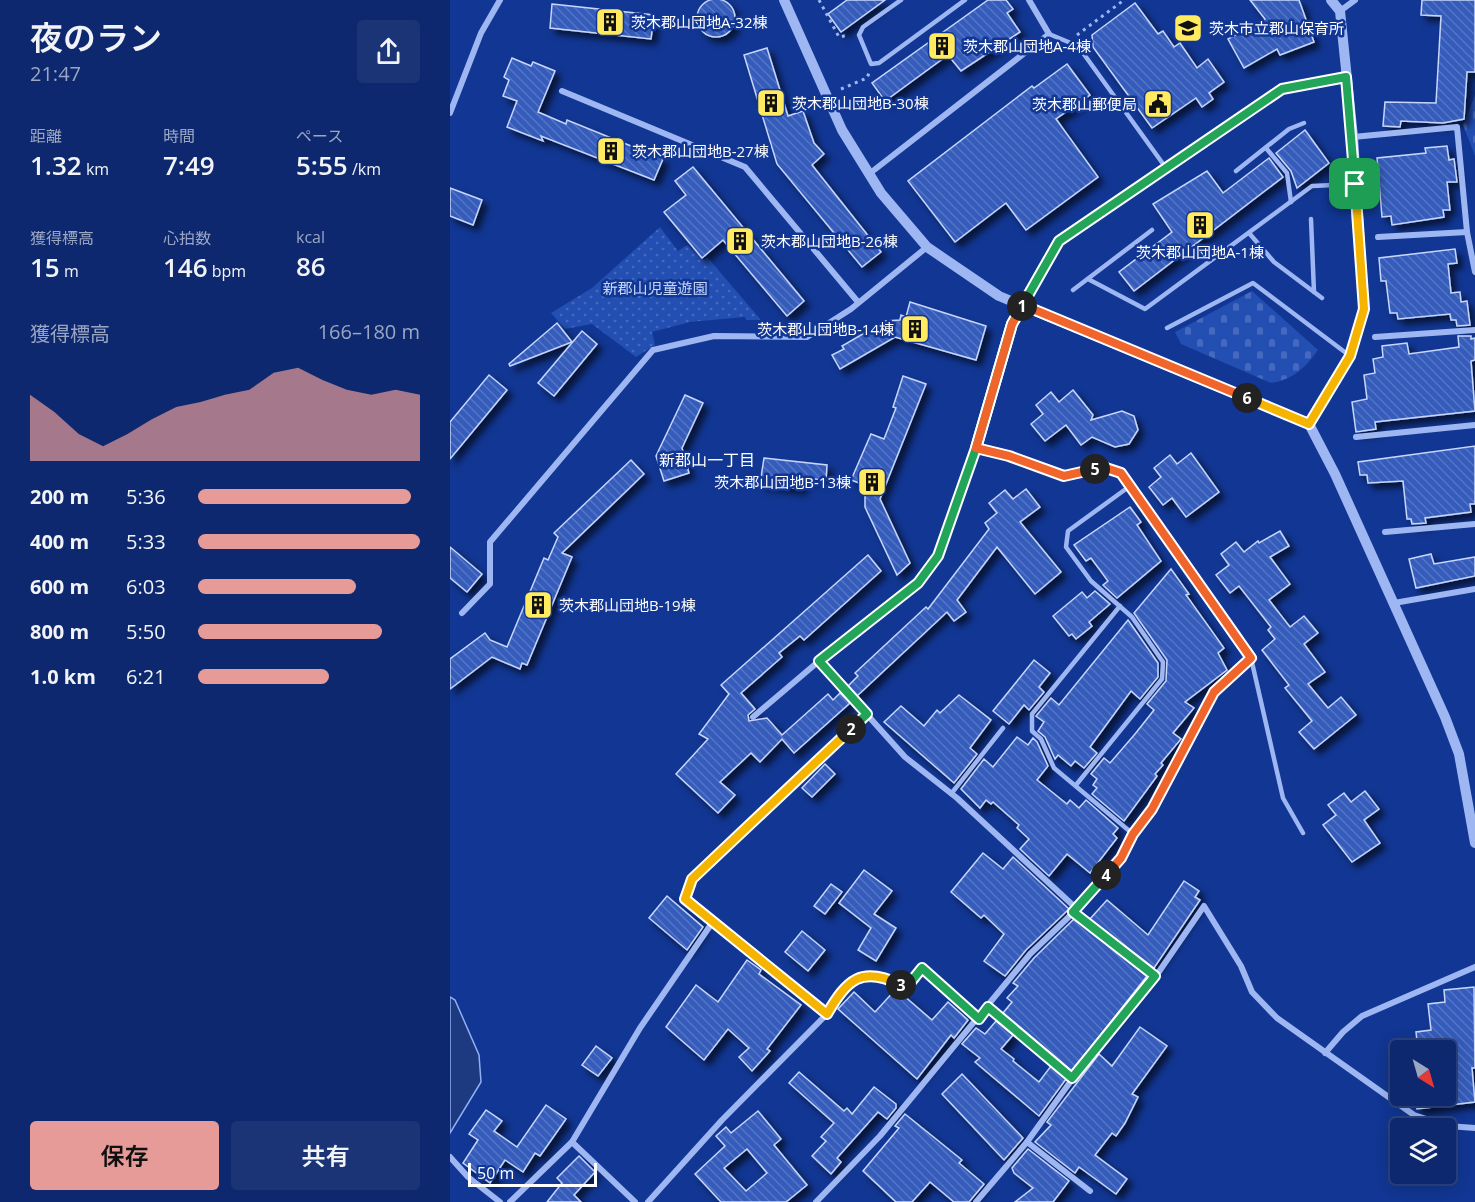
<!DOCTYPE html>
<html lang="ja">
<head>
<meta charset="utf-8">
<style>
	:root { --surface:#0d286e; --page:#1b3476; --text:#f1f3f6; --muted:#9aa6c2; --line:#2d4481; --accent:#e69b98 }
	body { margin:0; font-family:"Open Sans","Noto Sans JP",sans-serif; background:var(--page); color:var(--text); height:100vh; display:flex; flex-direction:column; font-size:22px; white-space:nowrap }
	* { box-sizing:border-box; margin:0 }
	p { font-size:20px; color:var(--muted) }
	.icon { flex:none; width:33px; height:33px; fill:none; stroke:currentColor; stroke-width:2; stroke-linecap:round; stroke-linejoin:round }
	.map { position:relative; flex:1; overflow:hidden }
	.side { display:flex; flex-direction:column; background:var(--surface); width:450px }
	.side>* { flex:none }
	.needle { width:39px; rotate:143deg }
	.fabs { position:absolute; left:940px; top:1040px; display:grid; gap:12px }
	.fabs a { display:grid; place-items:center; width:66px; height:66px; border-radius:6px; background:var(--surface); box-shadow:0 3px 15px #0003,0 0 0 2px var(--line); font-size:30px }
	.scale { position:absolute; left:18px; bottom:15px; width:129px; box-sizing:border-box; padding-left:6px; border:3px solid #fff; border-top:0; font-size:16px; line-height:21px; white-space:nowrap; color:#fff; -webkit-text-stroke:4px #113693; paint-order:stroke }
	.pin { position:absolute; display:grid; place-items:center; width:51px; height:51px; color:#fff; margin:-26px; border-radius:12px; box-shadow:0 3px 9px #0006 }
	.km { position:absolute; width:30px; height:30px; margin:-15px; border-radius:50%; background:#222; color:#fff; font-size:16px; line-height:30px; text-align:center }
	.round { display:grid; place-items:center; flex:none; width:63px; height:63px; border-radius:6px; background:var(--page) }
	.summary { display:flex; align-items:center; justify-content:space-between; height:102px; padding:0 30px }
	h1 { font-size:33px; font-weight:600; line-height:45px }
	.metrics { display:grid; grid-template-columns:repeat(3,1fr); gap:9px; height:102px; padding:6px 30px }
	.metrics div { display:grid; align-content:center }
	.metrics b { font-size:26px; font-weight:600 }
	.metrics small { font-size:16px; font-weight:400 }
	.metrics p { font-size:16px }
	.chart { height:168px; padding:12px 30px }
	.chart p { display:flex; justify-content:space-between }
	.chart svg { width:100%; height:108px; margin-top:6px; fill:var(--accent); opacity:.7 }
	.cta { display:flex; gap:12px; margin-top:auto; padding:12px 30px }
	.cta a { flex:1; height:69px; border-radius:6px; background:var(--accent); color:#111; font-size:24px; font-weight:600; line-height:69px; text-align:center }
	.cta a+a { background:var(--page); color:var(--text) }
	ul { padding:0 30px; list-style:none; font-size:20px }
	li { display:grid; grid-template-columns:96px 72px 1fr; align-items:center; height:45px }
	li i { height:15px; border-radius:8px; background:var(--accent) }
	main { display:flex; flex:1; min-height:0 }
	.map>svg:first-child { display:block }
</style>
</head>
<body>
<main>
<section class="side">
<div class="summary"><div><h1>夜のラン</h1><p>21:47</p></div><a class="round"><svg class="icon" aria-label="share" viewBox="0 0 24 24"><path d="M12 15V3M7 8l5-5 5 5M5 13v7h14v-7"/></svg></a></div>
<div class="metrics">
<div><p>距離</p><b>1.32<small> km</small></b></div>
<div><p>時間</p><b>7:49</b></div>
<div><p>ペース</p><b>5:55<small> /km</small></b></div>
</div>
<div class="metrics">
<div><p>獲得標高</p><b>15<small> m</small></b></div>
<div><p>心拍数</p><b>146<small> bpm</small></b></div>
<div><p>kcal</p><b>86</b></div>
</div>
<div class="chart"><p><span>獲得標高</span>166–180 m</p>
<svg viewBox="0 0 160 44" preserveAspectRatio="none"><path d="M0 44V17L10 24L20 33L30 38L40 33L50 27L60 22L70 20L80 17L90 15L100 8L110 6L120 11L130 15L140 17L150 15L160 17V44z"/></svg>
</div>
<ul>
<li><b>200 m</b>5:36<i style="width:96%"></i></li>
<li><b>400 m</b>5:33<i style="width:100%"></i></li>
<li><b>600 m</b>6:03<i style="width:71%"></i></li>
<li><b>800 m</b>5:50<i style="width:83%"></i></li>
<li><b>1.0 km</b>6:21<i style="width:59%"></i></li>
</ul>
<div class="cta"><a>保存</a><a>共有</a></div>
</section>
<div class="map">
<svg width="1025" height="1202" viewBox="0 0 1025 1202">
	<defs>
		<pattern id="cemetery-stones" width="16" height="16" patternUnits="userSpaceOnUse" patternTransform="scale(1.5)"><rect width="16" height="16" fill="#234eb2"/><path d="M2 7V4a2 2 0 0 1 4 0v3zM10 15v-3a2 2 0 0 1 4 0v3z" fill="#4469be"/></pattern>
		<pattern id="park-dots" width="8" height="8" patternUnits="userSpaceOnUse" patternTransform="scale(1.5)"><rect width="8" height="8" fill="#234eb2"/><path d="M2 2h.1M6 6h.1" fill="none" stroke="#4469be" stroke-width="1.8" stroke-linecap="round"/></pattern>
		<pattern id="building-back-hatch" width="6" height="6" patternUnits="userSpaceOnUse" patternTransform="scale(1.5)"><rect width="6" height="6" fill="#355cbb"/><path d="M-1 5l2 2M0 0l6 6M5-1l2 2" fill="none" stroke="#5374c5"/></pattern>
		<filter id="shadow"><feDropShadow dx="5.5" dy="5.5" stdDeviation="3" flood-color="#0009"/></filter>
	</defs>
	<rect width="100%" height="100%" fill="#113693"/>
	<g fill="url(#cemetery-stones)">
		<polygon points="1025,95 1025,156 1013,125"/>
		<path d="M802,291L868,350C855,368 844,379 821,383L731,344L725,332Z"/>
	</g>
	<polygon fill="url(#park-dots)" points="210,227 228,251 237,245 254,260 258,258 311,320 296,320 295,317 240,322 202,332 205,345 186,357 142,324 115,329 101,313 142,288"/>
	<polygon fill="#1d3980" stroke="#90aff6" stroke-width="1.5" points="0,997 5,1000 29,1055 31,1082 0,1133"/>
	<g fill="url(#building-back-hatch)" stroke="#c6d6fd" stroke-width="1.5" fill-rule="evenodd" filter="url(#shadow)">
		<circle cx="266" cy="18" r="19"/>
		<polygon points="397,0 435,0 391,32 378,14"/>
		<polygon points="538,0 556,0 563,9 557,13 570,32 511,71 498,55 435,101 422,83"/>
		<polygon points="800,0 849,0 864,42 830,55 827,49 794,68 778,39 815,19"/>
		<polygon points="972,0 1025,0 1025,72 1017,72 1014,119 993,123 951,121 950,127 933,126 935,102 986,103 991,16 971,15"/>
		<polygon points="685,3 708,34 713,31 724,47 730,43 747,68 758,59 774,82 759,93 763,99 752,107 746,98 702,128 643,47 642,35"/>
		<polygon points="102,4 204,15 201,39 100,28"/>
		<polygon points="317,48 338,116 353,111 364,143 374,154 362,165 431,252 412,267 327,164 294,55"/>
		<polygon points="62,58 81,66 83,62 105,71 88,112 116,124 117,120 213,159 204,180 91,136 93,141 57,127 67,101 53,96 59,80 54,77"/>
		<polygon points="617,64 640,95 606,119 648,177 576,230 556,203 505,242 458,181 582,86 584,88"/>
		<polygon points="855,130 879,163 847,188 841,171 826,153"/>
		<polygon points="997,146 999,160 1004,159 1007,182 997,182 1000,210 993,210 994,217 942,225 941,216 932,217 927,158 976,153 975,148"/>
		<polygon points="819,158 833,177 684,291 669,272 722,232 703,204 757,171 773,193"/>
		<polygon points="243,167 354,301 337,316 273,240 252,258 214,212 236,195 225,181"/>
		<polygon points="0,188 32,200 23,225 0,216"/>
		<polygon points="1005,249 1007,263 998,264 1001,293 1010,292 1011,302 1017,301 1020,325 1007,326 1006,320 1001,320 1000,314 948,319 947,313 940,313 936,281 931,281 929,258"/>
		<polygon points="460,302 536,326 526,360 445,337 390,369 382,355 394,349 392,346 435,321 450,320 451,315 456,317"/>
		<polygon points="107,323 122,342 60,366 59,364"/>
		<polygon points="132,331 147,344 104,396 88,383"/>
		<polygon points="1008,336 1021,336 1021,339 1025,338 1025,360 1021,361 1025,411 925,422 926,429 906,432 902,402 917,399 914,375 925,373 923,359 933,357 932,346 957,343 959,354 1009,347"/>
		<polygon points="39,375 57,390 0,459 0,422"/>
		<polygon points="453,376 476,384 430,499 460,563 447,575 415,507 415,493 410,491 412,484 401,480 421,434 434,439 446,408 443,407"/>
		<polygon points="623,390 643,415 641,420 672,411 684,416 688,430 679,444 665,447 642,437 631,445 616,425 595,441 581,424 593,414 586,405 601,392 609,402"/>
		<polygon points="235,395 253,403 232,448 239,473 214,481 206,456"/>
		<polygon points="1025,446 1025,504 1020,504 1021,512 975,518 976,523 962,524 961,519 957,519 953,481 918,483 917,475 910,475 908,462"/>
		<polygon points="741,453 769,492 736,517 722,498 713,505 699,487 711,477 704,468 720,455 727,464"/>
		<polygon points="314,458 377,465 376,480 353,478 351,489 310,484"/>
		<polygon points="181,460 194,474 112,553 122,557 77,665 72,663 70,669 42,657 0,689 0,659 35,633 40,640 57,647 94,558 98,560 108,537 104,533"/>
		<polygon points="576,489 590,507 570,522 611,572 585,594 547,547 507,600 516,612 504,621 497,612 407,696 398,686 408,676 405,673 476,607 478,609 539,529 535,523 547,513 539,503 555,490 563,499"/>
		<polygon points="680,507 691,522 687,525 711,561 667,598 653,585 658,581 641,558 636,561 624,545"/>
		<polygon points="830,531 839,546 820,557 840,584 819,600 840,627 854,616 868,633 854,644 875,672 858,684 878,708 891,697 906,715 864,749 849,732 862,721 835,688 839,685 812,650 825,639 818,630 821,627 789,586 780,593 766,575 779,565 771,554 786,542 794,552 808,541 809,543"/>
		<polygon points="0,547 32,574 17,592 0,578"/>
		<polygon points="981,554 984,564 1025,557 1025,576 966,588 959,559"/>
		<polygon points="418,555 431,571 354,640 350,636 329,653 332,657 291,693 305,709 298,715 299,721 317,718 332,735 378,694 383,700 390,693 400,703 344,753 332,739 310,762 301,753 270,782 285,795 268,813 226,774 258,739 249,734 279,694 271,685"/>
		<polygon points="721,569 739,594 736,595 774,648 768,653 777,670 735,702 744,708 723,733 731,739 711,763 713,765 705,774 707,776 674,821 642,794 647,788 643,785 647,779 641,774 654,758 660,763 685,734 704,710 697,704 716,681 717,660 684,613"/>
		<polygon points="645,591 660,604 639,622 642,626 626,639 622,634 619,636 603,616 632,592 637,598"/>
		<polygon points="678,620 708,663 708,677 690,699 681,691 640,747 647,753 634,768 625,761 621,766 608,755 605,759 595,737 588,731 594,722 586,716 601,698 609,705"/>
		<polygon points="584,660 600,673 589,687 594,692 579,710 574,705 559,724 543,711"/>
		<polygon points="509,695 541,720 520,748 527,754 504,783 434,722 451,706 474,726 487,710 490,713"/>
		<polygon points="567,737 578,745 583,738 587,742 598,766 587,780 617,804 620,800 629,808 636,800 668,828 663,834 667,838 640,873 617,854 599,876 570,849 579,839 567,828 569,825 543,802 541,804 536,800 530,808 511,789 534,759 543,767"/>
		<polygon points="375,764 385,774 362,797 352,788"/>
		<polygon points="915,791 929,809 914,820 930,843 902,862 873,825 886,815 878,805 894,793 901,802"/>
		<polygon points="533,853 553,869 563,857 619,909 576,950 555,976 534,961 554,934 534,915 531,918 501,892"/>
		<polygon points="414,870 442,891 424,914 446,928 426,961 408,950 421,928 389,903"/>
		<polygon points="734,881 749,891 745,897 750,900 704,968 640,919 657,900 698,935"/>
		<polygon points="381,884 392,892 375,914 364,906"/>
		<polygon points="217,896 253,927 237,950 199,918"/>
		<polygon points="624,919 697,976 622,1071 553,1013 562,1002 557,998 568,986 563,983 584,958"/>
		<polygon points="352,931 375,950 358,971 335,952"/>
		<polygon points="297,960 311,970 309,974 351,1005 317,1049 320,1051 302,1071 289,1057 299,1048 278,1029 254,1060 216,1027 246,985 268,1002"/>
		<polygon points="1024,987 1025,1068 1022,1068 1025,1102 967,1109 965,1095 996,1095 996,1050 968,1050 966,1032 981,1030 978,1004 995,1002 994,990"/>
		<polygon points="446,989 482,1020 498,1002 518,1020 504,1038 501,1035 467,1079 388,1009 404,992 425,1012"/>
		<polygon points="546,1021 563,1035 551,1049 564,1059 563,1061 589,1082 601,1066 616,1079 589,1116 525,1062 530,1058 512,1044 526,1028 535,1034"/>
		<polygon points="690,1027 717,1046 682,1094 688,1097 675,1123 666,1136 662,1133 645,1155 677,1179 666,1194 629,1167 625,1173 585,1142 601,1125 597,1122 649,1054 662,1066"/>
		<polygon points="146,1046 162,1058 148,1076 132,1065"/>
		<polygon points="349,1072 394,1111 397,1108 402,1114 424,1087 446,1104 446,1108 437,1119 428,1112 420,1121 387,1158 391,1162 381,1174 362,1156 376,1141 371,1137 384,1123 339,1083"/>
		<polygon points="512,1074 573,1138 554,1160 492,1094"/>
		<polygon points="96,1105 116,1119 90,1156 85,1153 73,1172 55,1160 40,1183 13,1163 28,1140 19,1134 36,1110 52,1121 44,1131 67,1147"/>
		<path d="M308,1111L331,1139L324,1145L357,1185L336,1202H271L245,1174L275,1146L266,1136L276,1127L281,1133ZM297,1149L317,1173L296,1191L274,1168Z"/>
		<polygon points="455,1114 512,1160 509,1163 534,1184 519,1202 504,1202 480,1182 462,1202 446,1202 413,1171 449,1128 445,1126"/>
		<polygon points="578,1149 619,1181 603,1202 565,1202 583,1188 564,1173 562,1168"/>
		<polygon points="129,1156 145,1172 124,1195 131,1202 97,1202 112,1183 107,1178"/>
	</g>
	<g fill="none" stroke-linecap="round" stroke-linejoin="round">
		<g stroke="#9eb7f3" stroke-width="3" stroke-dasharray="3 4.5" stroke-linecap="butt">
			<polyline points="369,0 389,37 399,35"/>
			<polyline points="627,35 674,0"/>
			<polyline points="391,89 417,78 419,73"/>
		</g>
		<g stroke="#9eb7f3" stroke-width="4.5">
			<polyline points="451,0 413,27 409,35 421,64 429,63 515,0"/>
			<polyline points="599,34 628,46 716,168"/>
			<polyline points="816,148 837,173 841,202"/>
			<polyline points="786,171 839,129 854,123"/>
			<polyline points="861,219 864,292"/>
			<polyline points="799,233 824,262 872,298"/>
			<polyline points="638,279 695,309 862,186 905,184"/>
			<polyline points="623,290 702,230"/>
			<polyline points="717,328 803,283 900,356"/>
			<polyline points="670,606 582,714 582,731 591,739 604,768 683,834"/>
			<polyline points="801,658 833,798 853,833"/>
			<polyline points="626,785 712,679 713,662 682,617 641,581 616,547 618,531 680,486"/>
			<polyline points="501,794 553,728"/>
		</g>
		<g stroke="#9eb7f3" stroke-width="6">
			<polyline points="890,11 905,0"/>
			<polyline points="112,91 295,167 408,302"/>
			<polyline points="0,113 31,33 50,0"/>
			<polyline points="903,137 1007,127 1017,232 1025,272"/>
			<polyline points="419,174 599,34 579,0"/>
			<polyline points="928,237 1017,232"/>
			<polyline points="925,337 1025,330"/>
			<polyline points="906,437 1025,425"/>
			<polyline points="935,532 1025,524"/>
			<polyline points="944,603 1025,589"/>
			<polyline points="12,613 40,584 40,542 203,350 264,336 357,337 401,309 477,247"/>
			<polyline points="303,717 369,661 455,757 507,798 627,909"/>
			<polyline points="623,912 706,976"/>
			<polyline points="262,923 235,899 242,879 417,714"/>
			<polyline points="538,1007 623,1078"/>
			<path d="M377,1014C400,975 413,966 456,988L472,968L529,1019"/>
			<polyline points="875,1053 893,1032 912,1016 1025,967"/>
			<polyline points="122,1142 190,1028 262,923 377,1014 272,1120 198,1202"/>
			<polyline points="577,1142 640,1191"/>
			<polyline points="0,1157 18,1177 50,1202"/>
			<polyline points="60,1202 122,1142 185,1202"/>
			<polyline points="366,1202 430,1136 580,954 627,909 671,858 683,834 702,809 764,692 801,658 671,473 653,467 614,476 559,456 526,448"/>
			<polyline points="526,1202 577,1142 623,1078 706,976 754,906 791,966 802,992 827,1018 964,1115 998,1126 1025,1128"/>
		</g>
		<g stroke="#9eb7f3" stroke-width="10">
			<polyline points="334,0 392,130 431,193 477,247 549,296 859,424 885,474 995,717 1009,754 1025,843"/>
			<polyline points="859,424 900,356 914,309 903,137 890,11 881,0"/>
			<polyline points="369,661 468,583 488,556 526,448 562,324 609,241 832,89 896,77"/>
		</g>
	</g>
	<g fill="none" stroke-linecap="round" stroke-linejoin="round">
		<g stroke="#fff" stroke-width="12">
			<polyline id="split-1" points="572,306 609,241 832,89 896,77 905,184"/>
		</g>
		<g stroke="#fff" stroke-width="12">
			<polyline id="split-2" points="401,729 417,714 369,661 468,583 488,556 526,448 562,324 572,306"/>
		</g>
		<g stroke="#fff" stroke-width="12">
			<path id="split-3" d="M401,729L242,879L235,899L377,1014C397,980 411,965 451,985"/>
		</g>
		<g stroke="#fff" stroke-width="12">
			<polyline id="split-4" points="451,985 456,988 472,968 529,1019 538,1007 622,1078 705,976 623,912 656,875"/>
		</g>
		<g stroke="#fff" stroke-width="12">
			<polyline id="split-5" points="645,469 653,467 671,473 801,658 764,692 702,809 683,834 671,858 656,875"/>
		</g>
		<g stroke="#fff" stroke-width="12">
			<polyline id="split-6" points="645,469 614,476 559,456 526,448 562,324 573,305 797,398"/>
		</g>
		<g stroke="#fff" stroke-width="12">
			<polyline id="split-7" points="797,398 859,424 900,356 914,309 905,184"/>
		</g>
		<use href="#split-1" stroke="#22a559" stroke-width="8"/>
		<use href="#split-2" stroke="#22a559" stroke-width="8"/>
		<use href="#split-3" stroke="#f5b400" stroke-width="8"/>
		<use href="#split-4" stroke="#22a559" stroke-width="8"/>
		<use href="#split-5" stroke="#f0652b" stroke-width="8"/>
		<use href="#split-6" stroke="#f0652b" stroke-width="8"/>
		<use href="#split-7" stroke="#f5b400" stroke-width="8"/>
	</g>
	<defs>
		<g id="building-square" transform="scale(1.5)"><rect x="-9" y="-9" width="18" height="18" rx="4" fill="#ffea60" stroke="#113693"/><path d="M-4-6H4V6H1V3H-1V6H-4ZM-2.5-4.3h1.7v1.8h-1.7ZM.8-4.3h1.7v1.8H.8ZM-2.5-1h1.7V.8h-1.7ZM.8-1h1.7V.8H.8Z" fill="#111"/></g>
		<g id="school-square" transform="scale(1.5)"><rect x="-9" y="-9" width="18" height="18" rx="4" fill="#ffea60" stroke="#113693"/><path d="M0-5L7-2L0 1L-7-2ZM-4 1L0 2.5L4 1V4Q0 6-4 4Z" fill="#111"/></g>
		<g id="civic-square" transform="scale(1.5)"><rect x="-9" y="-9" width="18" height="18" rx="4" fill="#ffea60" stroke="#113693"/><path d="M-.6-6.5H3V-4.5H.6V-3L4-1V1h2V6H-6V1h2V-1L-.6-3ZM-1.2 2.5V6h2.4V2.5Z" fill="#111"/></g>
	</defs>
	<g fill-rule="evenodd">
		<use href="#building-square" x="160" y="22"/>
		<use href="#school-square" x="738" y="28"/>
		<use href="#building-square" x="492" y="46"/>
		<use href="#building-square" x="321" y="103"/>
		<use href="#civic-square" x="708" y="104"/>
		<use href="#building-square" x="161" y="151"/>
		<use href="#building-square" x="750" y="225"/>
		<use href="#building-square" x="290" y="241"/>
		<use href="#building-square" x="465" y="329"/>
		<use href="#building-square" x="422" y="482"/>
		<use href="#building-square" x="88" y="605"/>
	</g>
	<g text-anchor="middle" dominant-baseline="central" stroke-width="5" stroke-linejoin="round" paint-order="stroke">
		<g font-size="15" fill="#fff" stroke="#113693" text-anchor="start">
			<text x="181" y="22">茨木郡山団地A-32棟</text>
			<text x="759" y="28">茨木市立郡山保育所</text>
			<text x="513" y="46">茨木郡山団地A-4棟</text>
			<text x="342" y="103">茨木郡山団地B-30棟</text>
			<text x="687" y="104" text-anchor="end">茨木郡山郵便局</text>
			<text x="182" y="151">茨木郡山団地B-27棟</text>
			<text x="311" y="241">茨木郡山団地B-26棟</text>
			<text x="750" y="252" text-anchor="middle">茨木郡山団地A-1棟</text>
			<text x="444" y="329" text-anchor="end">茨木郡山団地B-14棟</text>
			<text x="401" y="482" text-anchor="end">茨木郡山団地B-13棟</text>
			<text x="109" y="605">茨木郡山団地B-19棟</text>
		</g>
		<g font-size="15" fill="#c6d6fd" stroke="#113693">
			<text x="205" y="288">新郡山児童遊園</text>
		</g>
		<g font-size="16" fill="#fff" stroke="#113693">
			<text x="257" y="460">新郡山一丁目</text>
		</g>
	</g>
</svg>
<div class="fabs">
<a><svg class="needle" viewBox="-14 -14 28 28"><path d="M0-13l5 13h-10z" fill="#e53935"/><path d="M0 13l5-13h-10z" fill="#9aa6c2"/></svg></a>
<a><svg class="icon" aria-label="layers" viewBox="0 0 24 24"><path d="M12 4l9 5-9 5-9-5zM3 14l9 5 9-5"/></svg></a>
</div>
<div class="scale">50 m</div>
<div class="pin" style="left:905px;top:184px;background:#1e9e55"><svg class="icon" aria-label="arrive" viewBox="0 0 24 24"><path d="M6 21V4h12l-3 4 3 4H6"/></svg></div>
<b class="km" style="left:572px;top:306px">1</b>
<b class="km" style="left:401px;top:729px">2</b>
<b class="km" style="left:451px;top:985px">3</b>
<b class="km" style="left:656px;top:875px">4</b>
<b class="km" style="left:645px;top:469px">5</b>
<b class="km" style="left:797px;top:398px">6</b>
</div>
</main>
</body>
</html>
